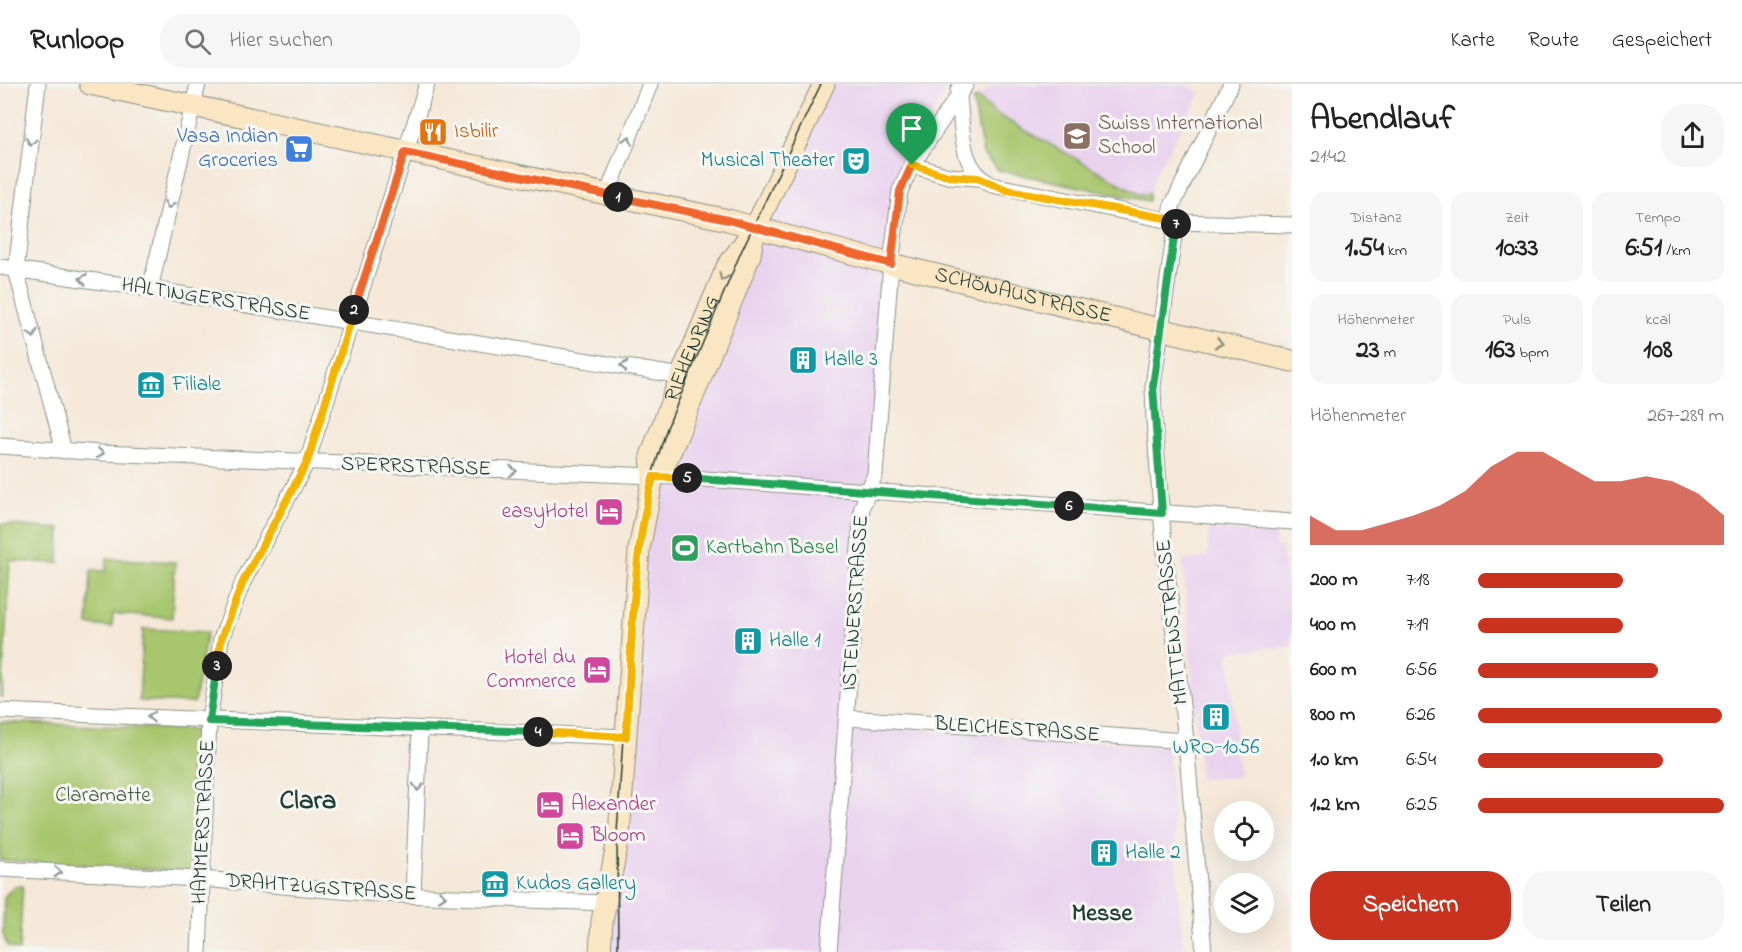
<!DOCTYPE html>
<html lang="de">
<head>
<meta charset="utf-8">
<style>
	:root { --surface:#fff; --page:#f6f6f6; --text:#222; --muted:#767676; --line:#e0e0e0; --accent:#c8321e }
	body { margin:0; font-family:"Indie Flower",sans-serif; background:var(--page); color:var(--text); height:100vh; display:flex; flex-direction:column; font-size:22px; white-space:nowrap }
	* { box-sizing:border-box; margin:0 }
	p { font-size:20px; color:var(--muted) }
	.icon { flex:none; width:33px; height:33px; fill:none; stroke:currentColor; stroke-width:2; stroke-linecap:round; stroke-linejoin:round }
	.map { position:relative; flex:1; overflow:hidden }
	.side { display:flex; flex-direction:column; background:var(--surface); width:450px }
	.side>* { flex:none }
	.buttons { position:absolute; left:1214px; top:717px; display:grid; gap:12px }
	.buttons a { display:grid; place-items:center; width:60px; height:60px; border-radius:50%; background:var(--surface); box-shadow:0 6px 24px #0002; font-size:30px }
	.pin { position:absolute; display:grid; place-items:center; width:51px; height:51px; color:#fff; margin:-62px -26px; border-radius:50% 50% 50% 0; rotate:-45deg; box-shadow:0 0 6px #0007 }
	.pin .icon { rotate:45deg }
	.km { position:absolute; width:30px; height:30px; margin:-15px; border-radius:50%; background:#222; color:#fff; font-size:16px; line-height:30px; text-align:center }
	.round { display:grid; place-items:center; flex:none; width:63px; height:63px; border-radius:24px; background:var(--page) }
	.headline { display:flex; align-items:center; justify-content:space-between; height:102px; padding:0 18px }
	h1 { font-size:33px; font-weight:700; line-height:45px }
	.figures { display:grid; grid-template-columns:repeat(3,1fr); gap:9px; height:102px; padding:6px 18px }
	.figures div { display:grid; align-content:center; border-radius:15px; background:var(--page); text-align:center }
	.figures b { font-size:26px; font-weight:700 }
	.figures small { font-size:16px; font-weight:400 }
	.figures p { font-size:16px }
	.chart { height:168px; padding:12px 18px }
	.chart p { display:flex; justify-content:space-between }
	.chart svg { width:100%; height:108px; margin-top:6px; fill:var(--accent); opacity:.7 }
	.button { display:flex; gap:12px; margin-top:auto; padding:12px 18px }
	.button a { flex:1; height:69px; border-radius:24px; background:var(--accent); color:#fff; font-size:24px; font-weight:700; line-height:69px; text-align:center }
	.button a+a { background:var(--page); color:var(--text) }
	ul { padding:0 18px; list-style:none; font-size:20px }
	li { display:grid; grid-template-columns:96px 72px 1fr; align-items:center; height:45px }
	li i { height:15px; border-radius:8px; background:var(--accent) }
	header { display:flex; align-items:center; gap:36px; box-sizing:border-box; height:84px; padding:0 30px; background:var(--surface); border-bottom:2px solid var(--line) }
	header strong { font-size:28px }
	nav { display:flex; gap:33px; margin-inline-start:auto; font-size:21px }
	.search { width:420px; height:54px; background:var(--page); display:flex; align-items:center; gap:15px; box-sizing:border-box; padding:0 21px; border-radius:24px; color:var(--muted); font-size:22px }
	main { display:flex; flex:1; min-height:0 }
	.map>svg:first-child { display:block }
</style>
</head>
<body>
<header>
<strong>Runloop</strong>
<div class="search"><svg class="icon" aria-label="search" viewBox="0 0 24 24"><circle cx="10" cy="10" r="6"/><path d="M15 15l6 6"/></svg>Hier suchen</div>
<nav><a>Karte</a><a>Route</a><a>Gespeichert</a></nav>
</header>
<main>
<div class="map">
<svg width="1292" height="868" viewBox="0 0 1292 868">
	<rect width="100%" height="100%" fill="#f6f6f2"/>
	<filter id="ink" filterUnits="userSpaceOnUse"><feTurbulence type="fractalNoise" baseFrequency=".0167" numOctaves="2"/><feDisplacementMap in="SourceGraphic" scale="12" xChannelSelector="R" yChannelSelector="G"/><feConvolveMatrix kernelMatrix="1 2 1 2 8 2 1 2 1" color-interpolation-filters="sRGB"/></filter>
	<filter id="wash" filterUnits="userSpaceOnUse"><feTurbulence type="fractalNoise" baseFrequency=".008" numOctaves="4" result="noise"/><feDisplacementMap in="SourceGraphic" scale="24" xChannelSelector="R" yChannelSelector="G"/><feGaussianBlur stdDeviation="1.35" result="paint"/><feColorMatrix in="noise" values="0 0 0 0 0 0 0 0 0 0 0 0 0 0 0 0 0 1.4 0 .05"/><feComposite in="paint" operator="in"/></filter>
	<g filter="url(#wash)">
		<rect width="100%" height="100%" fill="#f5e8d8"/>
		<g fill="#e9d2ee">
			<polygon points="832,0 948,0 895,107 872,389 843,640 1168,662 1183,868 602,868 652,424 754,170"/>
			<polygon points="996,0 1184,0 1201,9 1155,90 1148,117 998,86 983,70 973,16"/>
			<polygon points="1209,445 1275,450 1276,463 1282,463 1289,523 1292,523 1292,562 1229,568 1239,693 1200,695 1183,476 1207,473"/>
		</g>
		<g fill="#a8c66d" stroke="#648250" stroke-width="1.5">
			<polygon points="978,14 998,31 1139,110 1149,110 1148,117 998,86 983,70 973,16"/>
			<polygon points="0,440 60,445 59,479 10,477 2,613 0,613"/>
			<polygon points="107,474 175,478 172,534 113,530 112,543 88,541 91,486 106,487"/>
			<polygon points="143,545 207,548 194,619 139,617"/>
			<polygon points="0,638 197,646 191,788 0,776"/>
			<polygon points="14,802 23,802 19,867 7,862 3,850 4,813"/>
		</g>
	</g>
	<g filter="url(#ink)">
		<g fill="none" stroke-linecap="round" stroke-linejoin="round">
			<g stroke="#8a9286" stroke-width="17">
				<g id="street">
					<polyline points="38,0 16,186 64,367"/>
					<path d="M958,6C964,40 956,83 992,101L1176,138L1292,141"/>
					<polyline points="912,81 948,92 978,94"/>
					<polyline points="607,111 650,0"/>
					<polyline points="0,183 150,205 681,292"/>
					<polyline points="150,205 198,0"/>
					<polyline points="0,362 102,369 677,393 1292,438"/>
					<polyline points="0,627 626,653"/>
					<polyline points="848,634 1186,657"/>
					<polyline points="0,785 201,795 376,810 606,819"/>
					<polyline points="413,810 420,645"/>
					<polyline points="199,868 209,637 221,555 243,498 307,378 427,0"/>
					<polyline points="829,868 862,423 875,390 891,180 900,107 912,81 966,0"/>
					<polyline points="1204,868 1186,657 1163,450 1154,335 1153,302 1176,138 1171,124 1231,0"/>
				</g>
			</g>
			<g stroke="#8a9286" stroke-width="23">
				<g id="secondary">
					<path id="s1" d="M90,0L728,136L891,180L1292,277"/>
					<polyline points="653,393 666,377 677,352 750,171 754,148"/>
					<path id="s2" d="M600,868L602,837L619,751L639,466L653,393L651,372L681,292L727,183L755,144L824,0"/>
				</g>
			</g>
			<use href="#street" stroke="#fff" stroke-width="15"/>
			<use href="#secondary" stroke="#fbe6c4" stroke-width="21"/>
			<polyline stroke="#1f3d34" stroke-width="1.5" points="618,868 617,749 623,653 637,465 647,407 667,344 741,168 821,0"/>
		</g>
		<defs><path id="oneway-chevron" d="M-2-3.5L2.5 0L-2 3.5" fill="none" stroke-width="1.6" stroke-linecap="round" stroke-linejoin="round" transform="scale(1.5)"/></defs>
		<g stroke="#8f9e9a">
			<use href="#oneway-chevron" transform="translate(628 56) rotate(-69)"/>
			<use href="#oneway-chevron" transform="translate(31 58) rotate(97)"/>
			<use href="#oneway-chevron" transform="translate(169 121) rotate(103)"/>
			<use href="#oneway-chevron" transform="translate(83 195) rotate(-172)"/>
			<use href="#oneway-chevron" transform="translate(33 250) rotate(75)"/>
			<use href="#oneway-chevron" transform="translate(624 282) rotate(-171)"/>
			<use href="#oneway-chevron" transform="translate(100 369) rotate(3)"/>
			<use href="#oneway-chevron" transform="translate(513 387) rotate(2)"/>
			<use href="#oneway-chevron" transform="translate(151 633) rotate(-178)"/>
			<use href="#oneway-chevron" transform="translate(418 703) rotate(93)"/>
			<use href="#oneway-chevron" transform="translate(58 788) rotate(3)"/>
			<use href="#oneway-chevron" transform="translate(442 812) rotate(4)"/>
		</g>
		<g stroke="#8d927c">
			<use href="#oneway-chevron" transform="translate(723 193) rotate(113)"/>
			<use href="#oneway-chevron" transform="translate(1219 259) rotate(14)"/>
		</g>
	</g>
	<g fill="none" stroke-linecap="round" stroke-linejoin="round" filter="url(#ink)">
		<g stroke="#fff" stroke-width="12">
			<polyline id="split-1" points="618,113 728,136 891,180 900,107 912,81"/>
		</g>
		<g stroke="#fff" stroke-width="12">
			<polyline id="split-2" points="354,226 405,68 618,113"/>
		</g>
		<g stroke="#fff" stroke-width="12">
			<polyline id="split-3" points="217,582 221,555 243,498 307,378 354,226"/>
		</g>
		<g stroke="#fff" stroke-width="12">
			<polyline id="split-4" points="217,582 209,637 538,648"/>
		</g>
		<g stroke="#fff" stroke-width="12">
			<path id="split-5" d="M538,648L626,653C632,567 631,477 653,393L687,394"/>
		</g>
		<g stroke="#fff" stroke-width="12">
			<polyline id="split-6" points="687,394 1069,422"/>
		</g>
		<g stroke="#fff" stroke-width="12">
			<polyline id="split-7" points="1069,422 1162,429 1153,302 1176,140"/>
		</g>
		<g stroke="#fff" stroke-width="12">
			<polyline id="split-8" points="912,81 948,92 978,94 1007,106 1165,134 1176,138 1176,140"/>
		</g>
		<use href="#split-1" stroke="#f0652b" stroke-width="8"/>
		<use href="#split-2" stroke="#f0652b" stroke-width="8"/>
		<use href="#split-3" stroke="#f5b400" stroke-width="8"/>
		<use href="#split-4" stroke="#22a559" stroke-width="8"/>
		<use href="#split-5" stroke="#f5b400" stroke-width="8"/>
		<use href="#split-6" stroke="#22a559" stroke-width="8"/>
		<use href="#split-7" stroke="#22a559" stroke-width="8"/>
		<use href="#split-8" stroke="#f5b400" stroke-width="8"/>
	</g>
	<defs>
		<g id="restaurant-square" transform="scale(1.5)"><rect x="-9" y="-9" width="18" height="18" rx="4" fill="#e8710a" stroke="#f6f6f2"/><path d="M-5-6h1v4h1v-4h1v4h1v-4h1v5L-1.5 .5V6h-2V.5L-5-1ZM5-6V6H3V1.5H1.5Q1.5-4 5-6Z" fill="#fff"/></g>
		<g id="school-square" transform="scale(1.5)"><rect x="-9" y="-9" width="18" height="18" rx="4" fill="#8d6e63" stroke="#f6f6f2"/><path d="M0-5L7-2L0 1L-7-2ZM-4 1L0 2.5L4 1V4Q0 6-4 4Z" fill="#fff"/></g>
		<g id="supermarket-square" transform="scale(1.5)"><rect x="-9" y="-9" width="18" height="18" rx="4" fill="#3f7fe0" stroke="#f6f6f2"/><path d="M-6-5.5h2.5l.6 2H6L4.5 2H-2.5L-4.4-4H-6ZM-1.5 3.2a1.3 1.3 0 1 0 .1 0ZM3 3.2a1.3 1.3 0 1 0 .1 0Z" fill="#fff"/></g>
		<g id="theatre-square" transform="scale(1.5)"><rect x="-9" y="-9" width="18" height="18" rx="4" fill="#0f9aa8" stroke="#f6f6f2"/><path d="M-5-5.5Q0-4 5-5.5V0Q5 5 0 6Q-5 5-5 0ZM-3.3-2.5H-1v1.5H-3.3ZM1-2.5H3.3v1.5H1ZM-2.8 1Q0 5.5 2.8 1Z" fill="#fff"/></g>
		<g id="building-square" transform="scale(1.5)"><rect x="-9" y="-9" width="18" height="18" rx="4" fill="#0f9aa8" stroke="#f6f6f2"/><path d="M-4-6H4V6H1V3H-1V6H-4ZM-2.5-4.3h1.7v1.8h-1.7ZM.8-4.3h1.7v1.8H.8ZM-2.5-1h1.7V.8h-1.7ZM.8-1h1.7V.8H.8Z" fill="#fff"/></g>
		<g id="museum-square" transform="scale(1.5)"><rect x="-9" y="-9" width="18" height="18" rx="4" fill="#0f9aa8" stroke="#f6f6f2"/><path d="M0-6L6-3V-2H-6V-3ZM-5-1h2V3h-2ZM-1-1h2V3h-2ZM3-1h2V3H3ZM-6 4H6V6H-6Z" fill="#fff"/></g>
		<g id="hotel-square" transform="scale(1.5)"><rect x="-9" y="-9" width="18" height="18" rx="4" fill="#d1479c" stroke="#f6f6f2"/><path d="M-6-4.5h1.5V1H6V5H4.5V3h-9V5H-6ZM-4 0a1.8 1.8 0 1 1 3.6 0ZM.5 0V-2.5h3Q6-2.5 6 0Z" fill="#fff"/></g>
		<g id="stadium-square" transform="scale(1.5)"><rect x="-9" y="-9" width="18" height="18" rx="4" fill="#2e9e5b" stroke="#f6f6f2"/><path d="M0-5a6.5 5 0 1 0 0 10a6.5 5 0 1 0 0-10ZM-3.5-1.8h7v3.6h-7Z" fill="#fff"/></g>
	</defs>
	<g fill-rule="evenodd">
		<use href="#restaurant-square" x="433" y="48"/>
		<use href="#school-square" x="1077" y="52"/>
		<use href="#supermarket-square" x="299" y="65"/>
		<use href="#theatre-square" x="856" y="77"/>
		<use href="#building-square" x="803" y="276"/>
		<use href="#museum-square" x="151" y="301"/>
		<use href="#hotel-square" x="609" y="428"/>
		<use href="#stadium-square" x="685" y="464"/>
		<use href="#building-square" x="748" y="557"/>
		<use href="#hotel-square" x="597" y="586"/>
		<use href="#building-square" x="1216" y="633"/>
		<use href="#hotel-square" x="550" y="721"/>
		<use href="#hotel-square" x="570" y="752"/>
		<use href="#building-square" x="1104" y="769"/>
		<use href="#museum-square" x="495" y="800"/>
	</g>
	<g text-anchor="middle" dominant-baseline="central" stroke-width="6" stroke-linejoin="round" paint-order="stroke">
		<g font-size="21" fill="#785e54" stroke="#f6f6f2" text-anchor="start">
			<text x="1098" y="40">Swiss International<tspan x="1098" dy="24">School</tspan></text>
		</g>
		<g font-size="21" fill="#c56008" stroke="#f6f6f2" text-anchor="start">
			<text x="454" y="48">Isbilir</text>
		</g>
		<g font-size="21" fill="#366cbe" stroke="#f6f6f2" text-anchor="end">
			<text x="278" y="53">Vasa Indian<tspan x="278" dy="24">Groceries</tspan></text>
		</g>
		<g font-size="21" fill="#0d838f" stroke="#f6f6f2" text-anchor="start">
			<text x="835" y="77" text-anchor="end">Musical Theater</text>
			<text x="824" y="276">Halle 3</text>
			<text x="172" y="301">Filiale</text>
			<text x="769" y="557">Halle 1</text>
			<text x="1216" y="664" text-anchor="middle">WRO-1056</text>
			<text x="1125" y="769">Halle 2</text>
			<text x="516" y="800">Kudos Gallery</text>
		</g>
		<g font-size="21" fill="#1f3d34" stroke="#f6f6f2">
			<text stroke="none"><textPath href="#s1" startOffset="957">SCHÖNAUSTRASSE</textPath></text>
			<text transform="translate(216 216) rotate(9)">HALTINGERSTRASSE</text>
			<text stroke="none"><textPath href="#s2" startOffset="615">RIEHENRING</textPath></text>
			<text transform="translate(416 383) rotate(2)">SPERRSTRASSE</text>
			<text transform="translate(856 519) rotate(-86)">ISTEINERSTRASSE</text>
			<text transform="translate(1173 538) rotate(-96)">MATTENSTRASSE</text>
			<text transform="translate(1017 646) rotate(4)">BLEICHESTRASSE</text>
			<text transform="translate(204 738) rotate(-87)">HAMMERSTRASSE</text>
			<text transform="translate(321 804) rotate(4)">DRAHTZUGSTRASSE</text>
		</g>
		<g font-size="21" fill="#b23c85" stroke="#f6f6f2" text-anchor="end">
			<text x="588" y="428">easyHotel</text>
			<text x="576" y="574">Hotel du<tspan x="576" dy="24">Commerce</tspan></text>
			<text x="571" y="721" text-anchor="start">Alexander</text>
			<text x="591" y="752" text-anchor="start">Bloom</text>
		</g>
		<g font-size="21" fill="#27864d" stroke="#f6f6f2" text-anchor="start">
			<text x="706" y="464">Kartbahn Basel</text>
		</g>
		<g font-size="21" fill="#415f42" stroke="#f6f6f2">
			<text x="103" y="712">Claramatte</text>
		</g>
		<g font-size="24" font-weight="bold" fill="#1f3d34" stroke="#f6f6f2">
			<text x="1102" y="830">Messe</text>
		</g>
		<g font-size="27" font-weight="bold" fill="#1f3d34" stroke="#f6f6f2">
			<text x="308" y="717">Clara</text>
		</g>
	</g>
</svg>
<div class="buttons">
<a><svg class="icon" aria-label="locate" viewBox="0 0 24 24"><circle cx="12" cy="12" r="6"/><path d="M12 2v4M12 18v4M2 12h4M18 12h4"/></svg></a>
<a><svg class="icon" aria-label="layers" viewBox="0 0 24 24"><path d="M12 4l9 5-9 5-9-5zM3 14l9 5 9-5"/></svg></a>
</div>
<div class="pin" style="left:912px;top:81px;background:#1e9e55"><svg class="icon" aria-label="arrive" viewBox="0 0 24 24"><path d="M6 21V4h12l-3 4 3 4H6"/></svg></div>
<b class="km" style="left:618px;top:113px">1</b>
<b class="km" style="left:354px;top:226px">2</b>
<b class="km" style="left:217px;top:582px">3</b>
<b class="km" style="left:538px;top:648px">4</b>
<b class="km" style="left:687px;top:394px">5</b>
<b class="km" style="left:1069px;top:422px">6</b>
<b class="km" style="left:1176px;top:140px">7</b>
</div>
<section class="side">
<div class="headline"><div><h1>Abendlauf</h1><p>21:42</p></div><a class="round"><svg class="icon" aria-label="share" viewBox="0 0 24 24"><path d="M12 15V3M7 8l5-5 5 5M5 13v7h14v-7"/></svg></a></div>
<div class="figures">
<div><p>Distanz</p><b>1.54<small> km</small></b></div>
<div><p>Zeit</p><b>10:33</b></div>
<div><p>Tempo</p><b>6:51<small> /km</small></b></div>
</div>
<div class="figures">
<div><p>Höhenmeter</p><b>23<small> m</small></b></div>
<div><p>Puls</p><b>163<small> bpm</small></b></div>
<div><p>kcal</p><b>108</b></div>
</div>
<div class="chart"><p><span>Höhenmeter</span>267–289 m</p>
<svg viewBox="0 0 160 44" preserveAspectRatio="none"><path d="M0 44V32L10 38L20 38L30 35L40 32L50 28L60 22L70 12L80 6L90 6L100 12L110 18L120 18L130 16L140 18L150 23L160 32V44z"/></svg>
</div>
<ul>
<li><b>200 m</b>7:18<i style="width:59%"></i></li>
<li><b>400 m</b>7:19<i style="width:59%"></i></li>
<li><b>600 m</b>6:56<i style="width:73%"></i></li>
<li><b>800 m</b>6:26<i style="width:99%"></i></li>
<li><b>1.0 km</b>6:54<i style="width:75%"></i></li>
<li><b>1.2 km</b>6:25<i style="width:100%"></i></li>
</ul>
<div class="button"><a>Speichern</a><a>Teilen</a></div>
</section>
</main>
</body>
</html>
